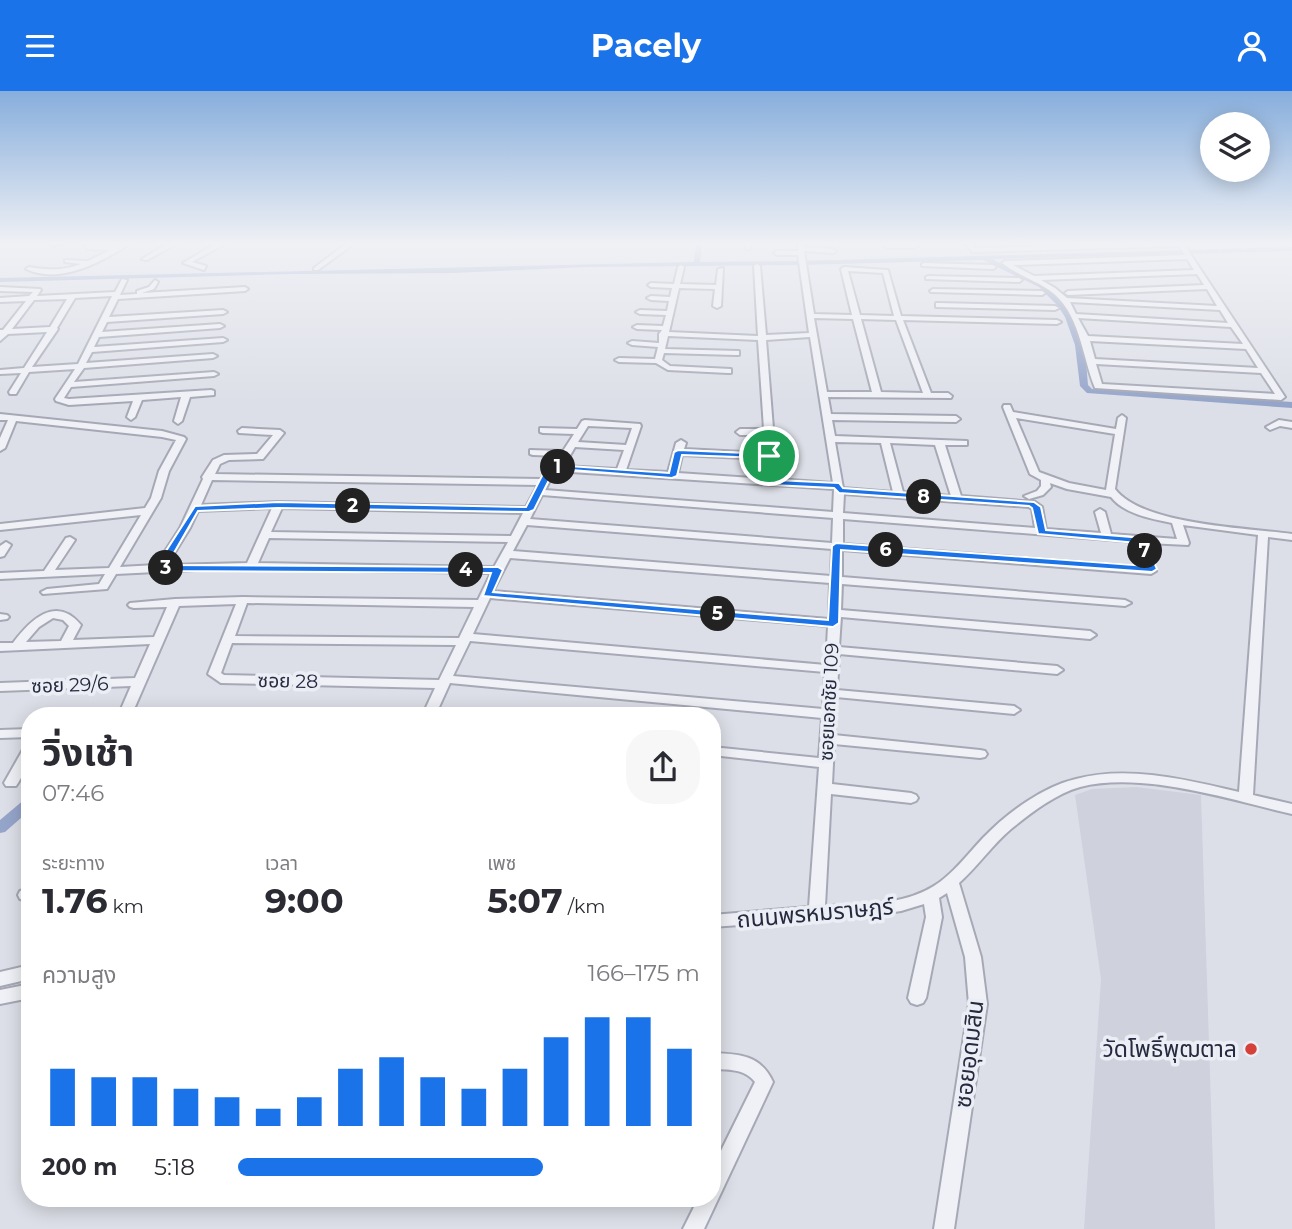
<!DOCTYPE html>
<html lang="th">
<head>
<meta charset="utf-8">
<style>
	:root { --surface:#fff; --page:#f7f7f7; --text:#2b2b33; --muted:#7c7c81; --accent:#1a73e8 }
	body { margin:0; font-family:Montserrat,"Noto Sans Thai",sans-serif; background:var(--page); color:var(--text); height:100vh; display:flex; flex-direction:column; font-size:26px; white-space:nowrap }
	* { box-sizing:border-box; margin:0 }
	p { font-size:23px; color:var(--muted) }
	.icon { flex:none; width:38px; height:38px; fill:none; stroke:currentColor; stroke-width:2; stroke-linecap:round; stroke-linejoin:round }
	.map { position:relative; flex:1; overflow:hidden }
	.details { position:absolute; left:21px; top:616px; width:700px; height:500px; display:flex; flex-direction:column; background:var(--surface); border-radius:28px; box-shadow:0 4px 18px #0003 }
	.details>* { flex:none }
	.fabs { position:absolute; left:1200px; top:21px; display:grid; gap:14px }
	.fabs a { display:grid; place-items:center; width:70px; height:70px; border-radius:50%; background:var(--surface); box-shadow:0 4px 18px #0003; font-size:35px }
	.pin { position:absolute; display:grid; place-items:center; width:60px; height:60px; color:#fff; margin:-30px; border:4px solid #fff; border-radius:50%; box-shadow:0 2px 7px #0007 }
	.km { position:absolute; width:35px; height:35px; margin:-18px; border-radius:50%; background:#222; color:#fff; font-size:19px; line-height:35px; text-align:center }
	.round { display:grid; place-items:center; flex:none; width:74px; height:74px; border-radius:28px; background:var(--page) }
	.head { display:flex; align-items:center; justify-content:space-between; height:119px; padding:0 21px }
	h1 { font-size:38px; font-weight:700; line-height:52px }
	.stats { display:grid; grid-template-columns:repeat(3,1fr); gap:10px; height:119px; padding:7px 21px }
	.stats div { display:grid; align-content:center }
	.stats b { font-size:35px; font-weight:700 }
	.stats small { font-size:19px; font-weight:400 }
	.stats p { font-size:19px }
	.chart { height:196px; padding:14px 21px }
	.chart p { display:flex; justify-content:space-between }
	.chart svg { width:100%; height:126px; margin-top:7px; stroke:var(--accent); stroke-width:6 }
	ul { padding:0 21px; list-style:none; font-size:23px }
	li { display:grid; grid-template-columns:112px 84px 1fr; align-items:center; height:52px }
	li i { height:18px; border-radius:9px; background:var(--accent) }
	header { display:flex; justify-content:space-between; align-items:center; height:91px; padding:0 21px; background:var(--accent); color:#fff; font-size:32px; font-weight:700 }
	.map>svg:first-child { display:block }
</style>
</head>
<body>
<header><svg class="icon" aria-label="menu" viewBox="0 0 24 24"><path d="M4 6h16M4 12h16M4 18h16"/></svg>Pacely<svg class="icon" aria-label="person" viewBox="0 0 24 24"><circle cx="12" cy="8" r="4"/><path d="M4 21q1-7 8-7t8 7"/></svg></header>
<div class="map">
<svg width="1292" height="1138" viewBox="0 0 1292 1138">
	<rect width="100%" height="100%" fill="#dddfe8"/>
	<polygon fill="#cfd1dd" points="1136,696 1201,704 1215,1138 1084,1138 1101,888 1075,704 1092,698"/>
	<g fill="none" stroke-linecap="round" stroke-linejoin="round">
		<g fill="#95a5ca" fill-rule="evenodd">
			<path d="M696,152H702L700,171L799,170L1292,156V160L992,168C1008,177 1026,184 1042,193C1077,213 1086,257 1088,294L1092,298L1292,311V317L1087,302L1080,295L1075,254L1065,226L1058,215L1039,196L983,169L799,174L587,176L452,182L289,183L0,191V187L694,171Z"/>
			<polygon points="30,706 30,719 5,741 0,742 0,729 25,708"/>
		</g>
		<g stroke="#a6a9b5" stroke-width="4">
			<g id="minor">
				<polygon points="63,152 53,155 50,153 50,152"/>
				<path d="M122,152H131C102,171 60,194 26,178L29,176C47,179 63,180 81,173L65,171V169L88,170L110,159L87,158L85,155H116Z"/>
				<polygon points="169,152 178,152 147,169 142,168"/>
				<polygon points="217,152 226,152 192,171 206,175 204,179 183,172"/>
				<polygon points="347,152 355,152 318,179 314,179 314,177"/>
				<polygon points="746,152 752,152 750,158 746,158"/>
				<path d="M798,152H804V156L833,158L836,160L833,162L804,160L814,223L852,224L841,178L844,176L888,179L901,225L1057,229L1061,231L1057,233L903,229L931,302H948L952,305L951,307L828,306L831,323L956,325L960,328L956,331L832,329L835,345L967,350V354H945L961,405L1035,411L1042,416L1046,438L1101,442L1095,421L1100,418L1105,421L1111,443L1177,448L1172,432C1152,428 1124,423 1111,406L1067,398L1050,392L1051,396L1043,404L1029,408L1024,405L1037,400L1041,395V389L1030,383L1003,316L1004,314H1010L1013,321L1116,338L1118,327L1122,324L1126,327L1115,398C1142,434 1248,437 1292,443V449L1268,446L1253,704L1292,713V723C1231,709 1143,680 1080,696C1055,703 1031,722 1011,738C992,754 978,775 959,792L981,866L987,913L954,1138H934L969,913L965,866L947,802L939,807L942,826L926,907L923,912L917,914L911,912L908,907L926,826L924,813L901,820L874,824L712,836V824L809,816L819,676L712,664V656L819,667L822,627L450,592L435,625H422L435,597L221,592L208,583L236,513L179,515L131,625H118L131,595L0,600V592L135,587L150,553L0,560V552H13C31,528 56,504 81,534L73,549L154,546L167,516L134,517L130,516L128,514L130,512L175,508L243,506L478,509L491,482L216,478L116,483L107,498L43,503L41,501L47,498L99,493L105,483L0,488V482L44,480L66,447L70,446L75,449L55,479L109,477L141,424L0,439V433L145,417L151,407L159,380L176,349L162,346L16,330L5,357L0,360V347L8,329H0V323L162,340L184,346L186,348L169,380L161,407L120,476L156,474L180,437L203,388L202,386L213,369L224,364L257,363L273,344L239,342L238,340L242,337L280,339L284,342L263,368L229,369L220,373L215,383L541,388L549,375L555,374L560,365L533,364L530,363V359L563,360L574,343L543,342L540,341V337L577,338L582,330L585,329L640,333L641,335L626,379L668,381L676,352L681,349L686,352L684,358L765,362L764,344H740L736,341L740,338H764L758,249L668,245L665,258L739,260V264H736L664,262L662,269L670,275L731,278V282H728L668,279L656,272L619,271L615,269L619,267L655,268L658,256L632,254L628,252L632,250L659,252V243L662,239L637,238L633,236L637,234L663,235L666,224L640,223L636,221L640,219L667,220L669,210L651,209L647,207L651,205L670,206L672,197L651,196L648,194L651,192L674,193L678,176L681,174L684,176L680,193L716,194L718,178L723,177L721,215L717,217L713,215L715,198L679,197L669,241L758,245L754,175L757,173L760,175L766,244L809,242L798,164H777L774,162L777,160H798ZM848,180L883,182L894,225L860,224ZM814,227L853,228L872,301H827ZM861,228L896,229L923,302L881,301ZM810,246L833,392L777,388L766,249ZM1016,327L1115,343L1106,399L1069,392L1039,381ZM588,335L632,337L626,354L578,351ZM835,351L881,352L893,401L843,397ZM890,352L935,354L951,405L903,401ZM575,356L624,359L617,378L564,375ZM682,364L766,368L767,388L678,382ZM555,380L834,398L833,421L545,399ZM212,389L538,394L526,416L278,411L201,414ZM844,403L1029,416L1032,418L1035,437L843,422ZM542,404L833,427L832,452L530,428ZM272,417L247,472L167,474L190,437L198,420ZM282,417L523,422L511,445L271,441ZM843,428L1136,451L1144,476L843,453ZM527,434L832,458L831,485L513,460ZM1183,434L1258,444L1239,701C1187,689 1129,674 1076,688C1042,696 1007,722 983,747C967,764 953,783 934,795C902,815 861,813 825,815L831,703L911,712L916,710L918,707L916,704L911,702L832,693L834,653L980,667L985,666L987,663L985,660L980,659L834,644L836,606L1014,623L1020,619L1014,615L837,599L839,563L1057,583L1063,579L1057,575L839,556L841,526L1090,548L1096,544L1090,540L841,519L842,493L1125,515L1131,512L1125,509L842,486V459L1151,483L1156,480L1147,452L1188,454L1189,452ZM269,447L508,451L494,476L258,472ZM510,467L830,492L829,528L493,500ZM490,507L828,535L826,574L473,543ZM247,512L474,516L459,547L235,545ZM53,527L63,529L69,535L61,550L26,551L39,536ZM470,550L825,581L823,618L453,585ZM232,552L456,554L439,589L224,584L221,582Z"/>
				<polygon points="881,152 918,152 918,155 915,157 887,157"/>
				<path d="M964,152H971L975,157L1183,152L1285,306L1281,309L1095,297C1082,266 1080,220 1049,199C1034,189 1016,183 1002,172L1005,170L1185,164L1179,155L973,161ZM1187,168L1194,179L1034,185L1013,174ZM1197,183L1204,194L1068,200L1065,202L1068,204L1207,198L1217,215L1067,207L1055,197L1041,189ZM1070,211L1220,219L1228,232L1076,223ZM1078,227L1231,236L1243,253L1088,245ZM1090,250L1246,258L1258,277L1095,268ZM1096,273L1261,282L1275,303L1102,293Z"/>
				<polygon points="924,172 993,174 996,176 993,178 922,175 922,173"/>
				<polygon points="928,185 1019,187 1022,189 1019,191 926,188 926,186"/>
				<path d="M122,188L127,189L120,204L137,203V200L149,196L155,189L158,191L154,198L142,202L245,196L248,198L245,200L118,208L109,226L223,219L227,221L223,223L107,231L102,241L220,233L224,235L220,237L99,246L94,256L223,247L227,249L223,251L92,261L86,272L213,263L217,265L213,267L84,277L74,291L214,281L218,283L214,285L71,296L64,307L69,308L211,299L214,300V304L190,306L182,330L178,333L174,330L181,306L142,309L135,326L131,329L127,326L133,310L69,314L56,310L55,308L75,278L29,281L16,303H10L9,301L21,282L0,283V279L24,277L47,241L8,243L0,250V239H3L26,210L0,211V207L29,205L33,201L0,200V196L40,198L41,199L37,205L115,201ZM112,205L78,273L32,276L58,238L57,237L75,207ZM67,208L50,236L12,238L34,209Z"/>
				<polygon points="933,198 1042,200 1045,202 1042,204 931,201 930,200"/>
				<polygon points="939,212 1055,215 1059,217 1055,219 936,216 936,212"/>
				<polygon points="1279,329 1292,331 1292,337 1280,335 1270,339 1266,336"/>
				<polygon points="6,451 11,454 4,465 0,466 0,455"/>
				<polygon points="0,523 7,524 9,526 7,528 0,529"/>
				<polygon points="30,638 30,646 0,647 0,639"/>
				<polygon points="30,654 30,671 18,692 16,695 6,695 4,692 25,655"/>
				<polygon points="26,798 30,798 30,810 20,808 18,804 20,800"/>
				<polygon points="30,874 30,888 0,895 0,881"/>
				<polygon points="30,893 30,907 0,913 0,899"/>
				<path d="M712,962C739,963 761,964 773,991L704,1138H683L698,1108H712V1078L755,991C744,977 728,979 712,978Z"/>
			</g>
		</g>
		<use href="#minor" fill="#f0f1f6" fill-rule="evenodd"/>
	</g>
	<linearGradient id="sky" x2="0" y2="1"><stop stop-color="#87aedc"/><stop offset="0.49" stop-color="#f0f1f5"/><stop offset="1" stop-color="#f0f1f5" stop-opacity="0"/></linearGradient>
	<rect width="1292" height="312" fill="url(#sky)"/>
	<path fill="#1a73e8" stroke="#fff" stroke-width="2" fill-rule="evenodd" d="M678,359L772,363L776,389L839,392L843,397L1034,411L1041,416L1046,439L1144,447L1157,478L1152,481L841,459L839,532L833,536L483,505L491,482L160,480L155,477L195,415L278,411L526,416L546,377L555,374L669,382L674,361ZM682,364L765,367L767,391L772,394L834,397L839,402L1029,415L1032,417L1038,443L1137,452L1146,475L836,452L832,455L828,529L493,501L503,479L498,476L167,474L198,420L278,417L529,421L534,419L553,381L559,378L672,387L677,385Z"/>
	<circle fill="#d54139" stroke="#eceef5" stroke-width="2.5" cx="1251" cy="958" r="7"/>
	<g text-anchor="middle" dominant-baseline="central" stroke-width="7" stroke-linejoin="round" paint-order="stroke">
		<g font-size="19" fill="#262a3f" stroke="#eceef5">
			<text transform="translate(288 590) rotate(1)">ซอย 28</text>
			<text transform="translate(70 594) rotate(-2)">ซอย 29/6</text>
			<text transform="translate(829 611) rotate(-87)">ซอยเอกชัย 109</text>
		</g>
		<g font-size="23" fill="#262a3f" stroke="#eceef5">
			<text transform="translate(815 822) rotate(-5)">ถนนพรหมราษฎร์</text>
			<text transform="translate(969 963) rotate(-83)">ซอยอุดมสิน</text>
		</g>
		<g font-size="23" fill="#262a3f" stroke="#eceef5" text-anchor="end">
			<text x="1237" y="958">วัดโพธิ์พุฒตาล</text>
		</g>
	</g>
</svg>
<div class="fabs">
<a><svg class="icon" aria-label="layers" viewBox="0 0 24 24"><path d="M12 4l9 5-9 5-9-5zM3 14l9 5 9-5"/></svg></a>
</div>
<div class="pin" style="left:769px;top:365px;background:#1e9e55"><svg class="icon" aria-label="arrive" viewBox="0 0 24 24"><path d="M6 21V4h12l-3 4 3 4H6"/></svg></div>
<b class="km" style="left:558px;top:376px">1</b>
<b class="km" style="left:353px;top:415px">2</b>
<b class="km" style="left:166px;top:477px">3</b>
<b class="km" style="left:466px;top:479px">4</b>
<b class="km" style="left:718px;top:523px">5</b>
<b class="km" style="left:886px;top:459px">6</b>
<b class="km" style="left:1145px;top:460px">7</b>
<b class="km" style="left:924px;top:406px">8</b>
<section class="details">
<div class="head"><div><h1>วิ่งเช้า</h1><p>07:46</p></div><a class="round"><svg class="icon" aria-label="share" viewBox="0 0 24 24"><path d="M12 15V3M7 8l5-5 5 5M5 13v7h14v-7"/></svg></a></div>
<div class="stats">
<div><p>ระยะทาง</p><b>1.76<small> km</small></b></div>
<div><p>เวลา</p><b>9:00</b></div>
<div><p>เพซ</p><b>5:07<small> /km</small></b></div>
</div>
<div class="chart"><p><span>ความสูง</span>166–175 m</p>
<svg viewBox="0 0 160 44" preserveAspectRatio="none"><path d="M5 44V24M15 44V27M25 44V27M35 44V31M45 44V34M55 44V38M65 44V34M75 44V24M85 44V20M95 44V27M105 44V31M115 44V24M125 44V13M135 44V6M145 44V6M155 44V17"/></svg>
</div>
<ul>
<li><b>200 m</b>5:18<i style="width:66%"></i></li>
</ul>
</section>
</div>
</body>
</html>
